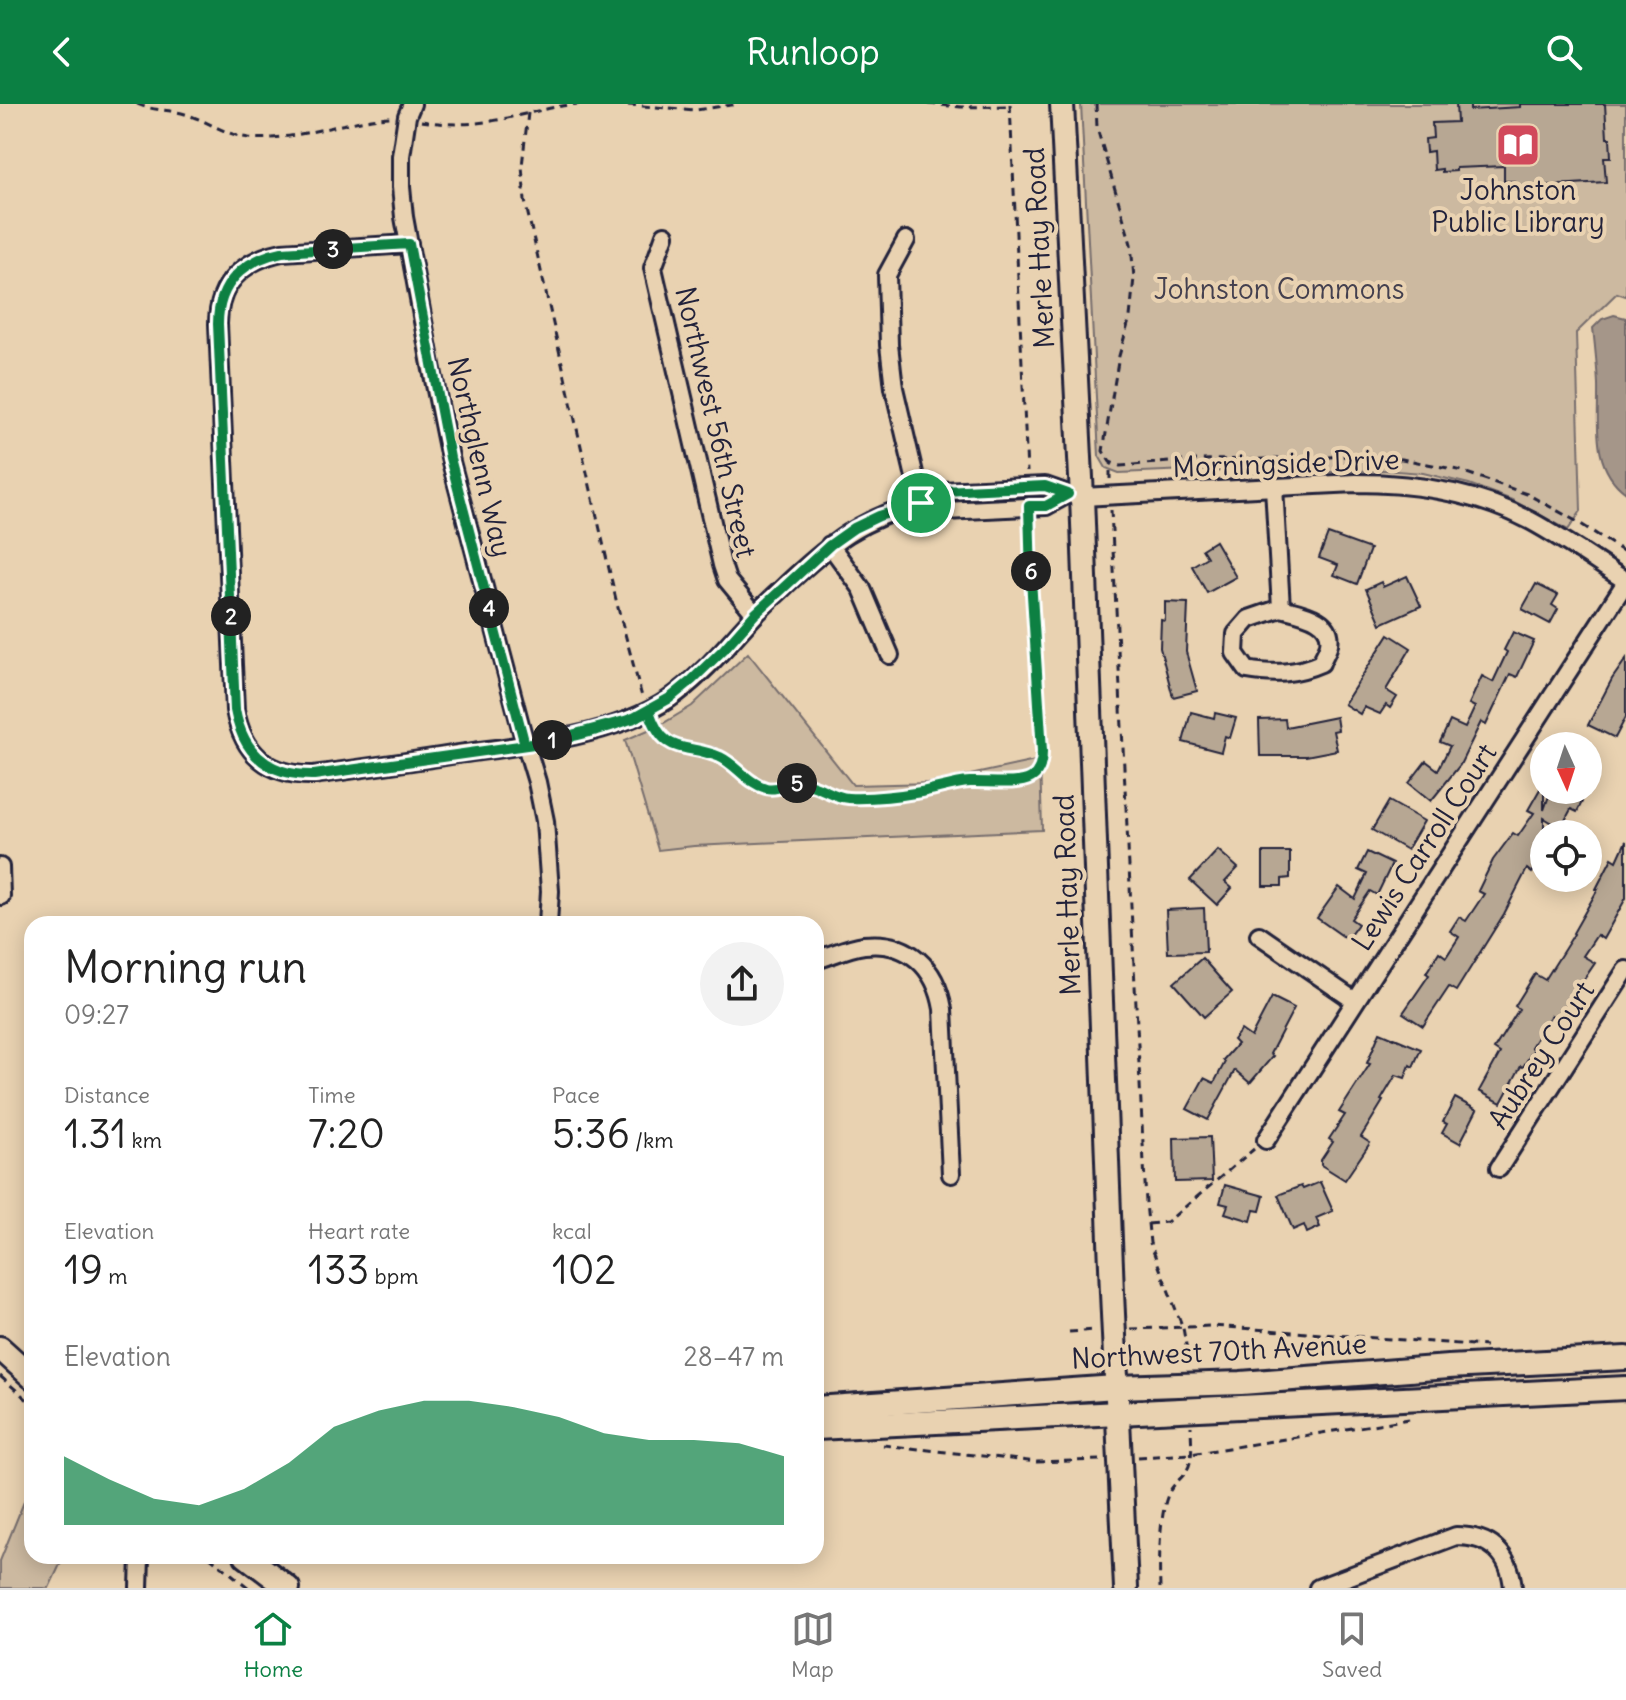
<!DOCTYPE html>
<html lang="en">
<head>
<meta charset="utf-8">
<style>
	:root { --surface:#fff; --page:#f2f2f2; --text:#222; --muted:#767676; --line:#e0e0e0; --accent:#0b8043 }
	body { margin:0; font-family:Delius,sans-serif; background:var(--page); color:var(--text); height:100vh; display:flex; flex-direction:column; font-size:30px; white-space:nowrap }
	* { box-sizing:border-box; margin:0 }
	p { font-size:26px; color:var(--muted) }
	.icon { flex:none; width:44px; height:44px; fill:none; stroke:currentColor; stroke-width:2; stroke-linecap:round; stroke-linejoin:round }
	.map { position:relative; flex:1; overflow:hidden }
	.details { position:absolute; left:24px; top:812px; width:800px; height:648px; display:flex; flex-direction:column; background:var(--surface); border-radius:24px; box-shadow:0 4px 20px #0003 }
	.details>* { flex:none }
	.needle { width:52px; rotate:177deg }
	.fabs { position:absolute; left:1530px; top:628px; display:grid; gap:16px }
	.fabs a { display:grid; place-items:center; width:72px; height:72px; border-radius:50%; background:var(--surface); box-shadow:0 4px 20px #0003; font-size:40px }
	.pin { position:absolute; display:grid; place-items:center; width:68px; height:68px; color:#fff; margin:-34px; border:4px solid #fff; border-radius:50%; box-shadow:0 2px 8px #0007 }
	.km { position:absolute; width:40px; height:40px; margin:-20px; border-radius:50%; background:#222; color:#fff; font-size:22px; line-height:40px; text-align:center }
	.round { display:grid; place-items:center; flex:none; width:84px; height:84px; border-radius:42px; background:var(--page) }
	.overview { display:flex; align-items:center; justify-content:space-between; height:136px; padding:0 40px }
	h1 { font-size:44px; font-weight:600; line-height:60px }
	.stats { display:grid; grid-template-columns:repeat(3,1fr); gap:12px; height:136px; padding:8px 40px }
	.stats div { display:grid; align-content:center }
	.stats b { font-size:40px; font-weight:600 }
	.stats small { font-size:22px; font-weight:400 }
	.stats p { font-size:22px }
	.chart { height:224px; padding:16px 40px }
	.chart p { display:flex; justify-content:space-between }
	.chart svg { width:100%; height:144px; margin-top:8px; fill:var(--accent); opacity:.7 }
	header { display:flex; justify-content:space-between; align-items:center; height:104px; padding:0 40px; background:var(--accent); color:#fff; font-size:36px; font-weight:600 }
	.tabs { display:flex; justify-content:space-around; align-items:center; height:112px; border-top:2px solid var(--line); background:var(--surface); font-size:22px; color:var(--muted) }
	.tabs a { display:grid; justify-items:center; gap:4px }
	.tabs .active { color:var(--accent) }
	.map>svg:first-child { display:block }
</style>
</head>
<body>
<header><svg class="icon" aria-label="back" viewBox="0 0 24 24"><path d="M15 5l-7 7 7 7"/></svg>Runloop<svg class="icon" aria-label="search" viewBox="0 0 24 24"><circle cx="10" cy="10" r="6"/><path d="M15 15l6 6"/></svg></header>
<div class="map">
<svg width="1626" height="1484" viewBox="0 0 1626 1484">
	<rect width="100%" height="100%" fill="#e9d2b1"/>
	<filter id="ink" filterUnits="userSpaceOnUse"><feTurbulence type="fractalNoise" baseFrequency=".0125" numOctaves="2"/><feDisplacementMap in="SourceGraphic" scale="16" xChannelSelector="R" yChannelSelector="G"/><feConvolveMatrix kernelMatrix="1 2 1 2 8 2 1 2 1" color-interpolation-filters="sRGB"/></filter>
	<g filter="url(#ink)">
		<g fill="#ccb9a0" stroke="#776e6e" stroke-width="2">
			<polygon points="1081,0 1626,0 1626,192 1617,189 1576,229 1581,407 1568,426 1512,396 1469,380 1423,369 1382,366 1282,370 1188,366 1119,369 1106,364 1099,352"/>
			<polygon points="748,549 853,681 933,679 1040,656 1042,726 694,742 658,746 625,636 662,620 692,602"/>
			<polygon points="32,1378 32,1452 64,1452 49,1484 0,1484 0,1457"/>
		</g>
		<path fill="#a59689" stroke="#71686a" stroke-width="2" d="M1614,211L1626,214V389C1590,363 1599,318 1598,280C1597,261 1595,242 1593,224L1602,215Z"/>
		<g fill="#b7a793" stroke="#22223b" stroke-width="2">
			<polygon points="1456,0 1470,0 1470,6 1520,3 1520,0 1605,0 1607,34 1610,34 1611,53 1604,53 1606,78 1538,82 1538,92 1516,93 1515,77 1504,77 1504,62 1456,64 1456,67 1442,68 1442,65 1434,66 1433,47 1426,48 1425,35 1433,34 1432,19 1457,18"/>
			<polygon points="1328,430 1370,445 1357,480 1334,471 1338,461 1319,454"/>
			<polygon points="1215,437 1236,473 1207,489 1192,462 1207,453 1202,445"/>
			<polygon points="1407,472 1421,502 1381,520 1366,485 1381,478 1383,483"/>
			<polygon points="1536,480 1558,491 1552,501 1558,505 1550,520 1522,505"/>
			<polygon points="1165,498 1188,499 1186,548 1197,587 1173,593 1160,544 1161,516 1165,517"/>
			<polygon points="1513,528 1534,537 1517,573 1510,570 1486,621 1481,618 1460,661 1431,697 1409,679 1426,657 1438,666 1450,642 1440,638 1450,617 1465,624 1475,603 1469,600 1482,572 1493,578 1507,548 1504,546"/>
			<polygon points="1389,530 1411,544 1386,586 1397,593 1390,604 1386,601 1380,610 1364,603 1360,610 1344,600"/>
			<polygon points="1626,555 1626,613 1615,634 1588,621 1612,575"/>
			<polygon points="1191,608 1214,614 1215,609 1236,614 1230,634 1225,632 1221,648 1183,638"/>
			<polygon points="1336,613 1338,626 1333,627 1337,646 1306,652 1260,652 1259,616 1285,615 1286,623"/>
			<polygon points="1544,678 1544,706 1551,686 1561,686 1582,698 1577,708 1571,705 1561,724 1544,714 1544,744 1539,751 1543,754 1532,769 1527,765 1504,810 1456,887 1449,883 1423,922 1403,909 1429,871 1426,869 1439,848 1446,853 1459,833 1450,827 1459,813 1466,817 1484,790 1478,787 1493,756 1513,729 1518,732 1534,709 1528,706"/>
			<polygon points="1389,697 1424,717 1407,746 1372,726"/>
			<polygon points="1626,737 1626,794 1603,835 1597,831 1583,852 1595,859 1557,915 1551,911 1531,943 1534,945 1523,963 1521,962 1501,999 1479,987 1500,949 1494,945 1519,905 1515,902 1535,870 1545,876 1574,830 1573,829 1598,785 1596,785 1612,754 1617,757"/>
			<polygon points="1218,746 1238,764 1225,778 1232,784 1217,801 1190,776"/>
			<polygon points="1263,748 1290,748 1290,774 1282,775 1282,782 1263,782"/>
			<polygon points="1367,748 1392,760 1377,791 1370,787 1351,815 1358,820 1347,835 1317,814 1339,783 1355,795 1367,770 1358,766"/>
			<polygon points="1204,804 1206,848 1168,849 1166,806"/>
			<polygon points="1202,854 1232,888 1204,913 1174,879"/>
			<polygon points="1272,893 1294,904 1270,950 1273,952 1250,979 1235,966 1208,1016 1187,1005 1204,974 1214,979 1225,958 1223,956 1237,940 1233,936 1241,926 1251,933"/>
			<polygon points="1380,928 1421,945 1413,963 1410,961 1405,974 1396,971 1381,996 1383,997 1361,1033 1370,1039 1345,1076 1321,1061 1321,1056 1333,1038 1329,1035 1345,1011 1339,1008 1370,960 1367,959"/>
			<polygon points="1455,994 1477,1006 1460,1039 1442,1029 1447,1020 1443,1018"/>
			<polygon points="1210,1033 1212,1077 1175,1078 1174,1034"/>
			<polygon points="1320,1078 1333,1107 1316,1114 1320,1123 1307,1129 1304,1121 1293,1126 1278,1091 1301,1082 1303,1085"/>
			<polygon points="1225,1081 1264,1092 1260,1107 1254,1106 1251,1117 1225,1109 1228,1101 1220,1099"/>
		</g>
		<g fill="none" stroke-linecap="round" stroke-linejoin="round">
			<g stroke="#22223b" stroke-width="22">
				<g id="minor">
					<polyline points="412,0 407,12 401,52 401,83 404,113 431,261 450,354 522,628 537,678 545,717 550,787 548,820"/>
					<polyline points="665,131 653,164 722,461 727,476 755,510"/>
					<path d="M409,140L282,148C244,156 218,179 218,220L235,606C243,650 269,672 314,671C364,664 415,657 465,649C529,641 616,631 669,595C701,573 726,542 752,514C763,502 776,491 787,480C832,438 860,415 921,399L894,284L889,241L887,171L906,136"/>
					<path d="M1274,383L1281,504L1249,515L1236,530L1235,549L1247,566C1274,571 1296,570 1321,559C1323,553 1328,546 1329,540C1334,514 1299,509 1281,504"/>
					<path d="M1068,390L1046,402L945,407L921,399L943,387L1045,382L1068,390L1082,393L1356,379C1417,379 1476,388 1531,417C1564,435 1595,457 1626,477"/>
					<polyline points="830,441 862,485 890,551"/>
					<polyline points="0,763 1,792"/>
					<polyline points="1259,831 1355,897"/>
					<path d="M816,856C832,851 848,843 864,841C909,836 936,864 943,905L951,1070"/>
					<polyline points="1266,1036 1626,478"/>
					<polyline points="1499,1064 1626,866"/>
					<polyline points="139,1484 140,1452"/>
					<path d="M1318,1484L1456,1432C1490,1432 1510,1449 1513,1484"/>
				</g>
			</g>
			<g stroke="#22223b" stroke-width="28">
				<g id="major">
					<polyline points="1062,0 1082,393 1112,1189 1126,1484"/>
					<polyline points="0,1244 32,1273"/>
					<polyline points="816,1304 1116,1283 1241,1279 1448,1263 1626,1254"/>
					<polyline points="816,1324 1626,1284"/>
					<polyline points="246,1452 288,1484"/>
				</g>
			</g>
			<g stroke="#22223b" stroke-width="3" stroke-dasharray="8 6" stroke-linecap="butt">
				<path d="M137,0C153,7 169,5 185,10C208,17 225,31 249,34C294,38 344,16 390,13"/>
				<polyline points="614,0 696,6 738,0"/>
				<polyline points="928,0 961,3 1009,2"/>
				<polyline points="1010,0 1027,368"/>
				<polyline points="1096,0 1097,24 1131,140 1134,174 1130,213 1119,252 1103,347 1110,358 1120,362 1194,356 1277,355 1351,352 1402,355 1458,366 1527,390 1576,417 1626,449"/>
				<polyline points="528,9 522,62 525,97 617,500 642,593"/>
				<path d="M421,17C446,21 472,21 497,16C525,11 551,2 579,0"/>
				<polyline points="1110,375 1110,363 1112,359"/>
				<polyline points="1111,406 1146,1099 1150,1139 1183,1224 1190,1263"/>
				<path d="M654,622C666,647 696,644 718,653C737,660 748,684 770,685C780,686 790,679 800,679C816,678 831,692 847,694C871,696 909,690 933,685C944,683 957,679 969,678C985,677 1016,682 1030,674C1039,669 1042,657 1042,647L1031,475L1030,419"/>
				<polyline points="712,651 714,642"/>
				<polyline points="1148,1120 1167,1118 1254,1045"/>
				<polyline points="1131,1225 1212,1222 1486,1242"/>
				<polyline points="1069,1228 1095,1226"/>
				<polyline points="0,1272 32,1300"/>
				<polyline points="883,1341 1037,1358 1102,1356"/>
				<polyline points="1138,1353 1191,1350 1415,1314"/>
				<polyline points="209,1452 249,1484"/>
				<path d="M1160,1484C1159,1460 1159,1412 1168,1391C1172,1380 1182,1375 1187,1366C1194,1354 1191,1336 1191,1322"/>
			</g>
			<use href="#minor" stroke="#e9d2b1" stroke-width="16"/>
			<use href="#major" stroke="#e9d2b1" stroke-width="22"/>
		</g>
	</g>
	<g fill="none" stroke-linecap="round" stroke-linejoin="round" filter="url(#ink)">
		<g stroke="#fff" stroke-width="16">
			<path id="route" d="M921,399L879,412L854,424L830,441L755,510L724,545L692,576L670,594L632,615L541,639L314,671C269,672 243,650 235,606L218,220C218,179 244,156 282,148L409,140L450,354L525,641C565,635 612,625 649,607C665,654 684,638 720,653C737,661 747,679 766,684C777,687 790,679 802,679C818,680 832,693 848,694C872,695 898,692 921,688C937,685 954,679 970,678C986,677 1017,682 1031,674C1040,669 1042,656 1042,647L1031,475L1029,402H1046L1068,390L1045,382L943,387L921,399"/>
		</g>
		<use href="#route" stroke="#0b8043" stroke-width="10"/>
	</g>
	<defs>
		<g id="library-square" transform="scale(2.3)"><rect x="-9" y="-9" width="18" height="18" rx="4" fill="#d1495b" stroke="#e9d2b1"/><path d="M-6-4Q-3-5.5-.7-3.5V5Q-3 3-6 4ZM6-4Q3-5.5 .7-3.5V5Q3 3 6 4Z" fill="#fff"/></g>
	</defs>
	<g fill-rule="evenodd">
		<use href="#library-square" x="1518" y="41"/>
	</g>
	<g text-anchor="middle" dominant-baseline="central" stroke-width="8" stroke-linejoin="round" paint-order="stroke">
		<g font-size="28" fill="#22223b" stroke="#e9d2b1">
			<text x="1518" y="86">Johnston<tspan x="1518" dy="32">Public Library</tspan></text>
		</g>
		<g font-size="28" fill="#22223b" stroke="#e9d2b1">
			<text transform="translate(1039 144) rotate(-93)">Merle Hay Road</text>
			<text transform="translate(716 318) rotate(77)">Northwest 56th Street</text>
			<text transform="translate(480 353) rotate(77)">Northglenn Way</text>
			<text transform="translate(1286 359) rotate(-2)">Morningside Drive</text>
			<text transform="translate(1424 743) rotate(-57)">Lewis Carroll Court</text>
			<text transform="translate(1067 791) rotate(-92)">Merle Hay Road</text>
			<text transform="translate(1541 951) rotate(-57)">Aubrey Court</text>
			<text transform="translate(1219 1247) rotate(-3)">Northwest 70th Avenue</text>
		</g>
		<g font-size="28" fill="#44404f" stroke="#e9d2b1">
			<text x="1279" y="185">Johnston Commons</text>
		</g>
	</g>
</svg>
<div class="fabs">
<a><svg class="needle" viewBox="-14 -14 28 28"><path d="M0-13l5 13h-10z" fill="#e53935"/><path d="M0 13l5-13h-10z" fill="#767676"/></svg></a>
<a><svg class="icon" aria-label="locate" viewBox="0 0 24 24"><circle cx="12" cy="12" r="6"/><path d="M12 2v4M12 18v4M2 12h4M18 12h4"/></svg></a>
</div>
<div class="pin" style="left:921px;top:399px;background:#1e9e55"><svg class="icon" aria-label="arrive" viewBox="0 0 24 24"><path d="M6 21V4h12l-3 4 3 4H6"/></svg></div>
<b class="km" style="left:552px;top:636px">1</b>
<b class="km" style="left:231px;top:512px">2</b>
<b class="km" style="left:333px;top:145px">3</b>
<b class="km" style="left:489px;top:504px">4</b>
<b class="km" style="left:797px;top:679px">5</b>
<b class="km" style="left:1031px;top:467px">6</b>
<section class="details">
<div class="overview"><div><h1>Morning run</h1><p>09:27</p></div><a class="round"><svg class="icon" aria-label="share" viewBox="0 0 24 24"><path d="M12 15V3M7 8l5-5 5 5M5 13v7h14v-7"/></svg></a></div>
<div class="stats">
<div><p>Distance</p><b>1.31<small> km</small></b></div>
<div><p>Time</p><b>7:20</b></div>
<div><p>Pace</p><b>5:36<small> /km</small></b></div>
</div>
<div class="stats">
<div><p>Elevation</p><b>19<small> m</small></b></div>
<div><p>Heart rate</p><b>133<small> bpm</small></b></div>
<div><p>kcal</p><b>102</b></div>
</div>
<div class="chart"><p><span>Elevation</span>28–47 m</p>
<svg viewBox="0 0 160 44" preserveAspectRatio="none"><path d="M0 44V23L10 30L20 36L30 38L40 33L50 25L60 14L70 9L80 6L90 6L100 8L110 11L120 16L130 18L140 18L150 19L160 23V44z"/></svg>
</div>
</section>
</div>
<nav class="tabs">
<a class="active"><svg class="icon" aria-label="home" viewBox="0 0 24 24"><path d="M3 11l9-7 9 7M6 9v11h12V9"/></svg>Home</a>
<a><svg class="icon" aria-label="map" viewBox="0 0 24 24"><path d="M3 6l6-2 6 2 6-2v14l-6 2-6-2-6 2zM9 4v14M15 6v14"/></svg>Map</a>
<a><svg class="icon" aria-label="saved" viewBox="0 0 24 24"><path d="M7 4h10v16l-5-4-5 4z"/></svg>Saved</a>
</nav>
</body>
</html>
